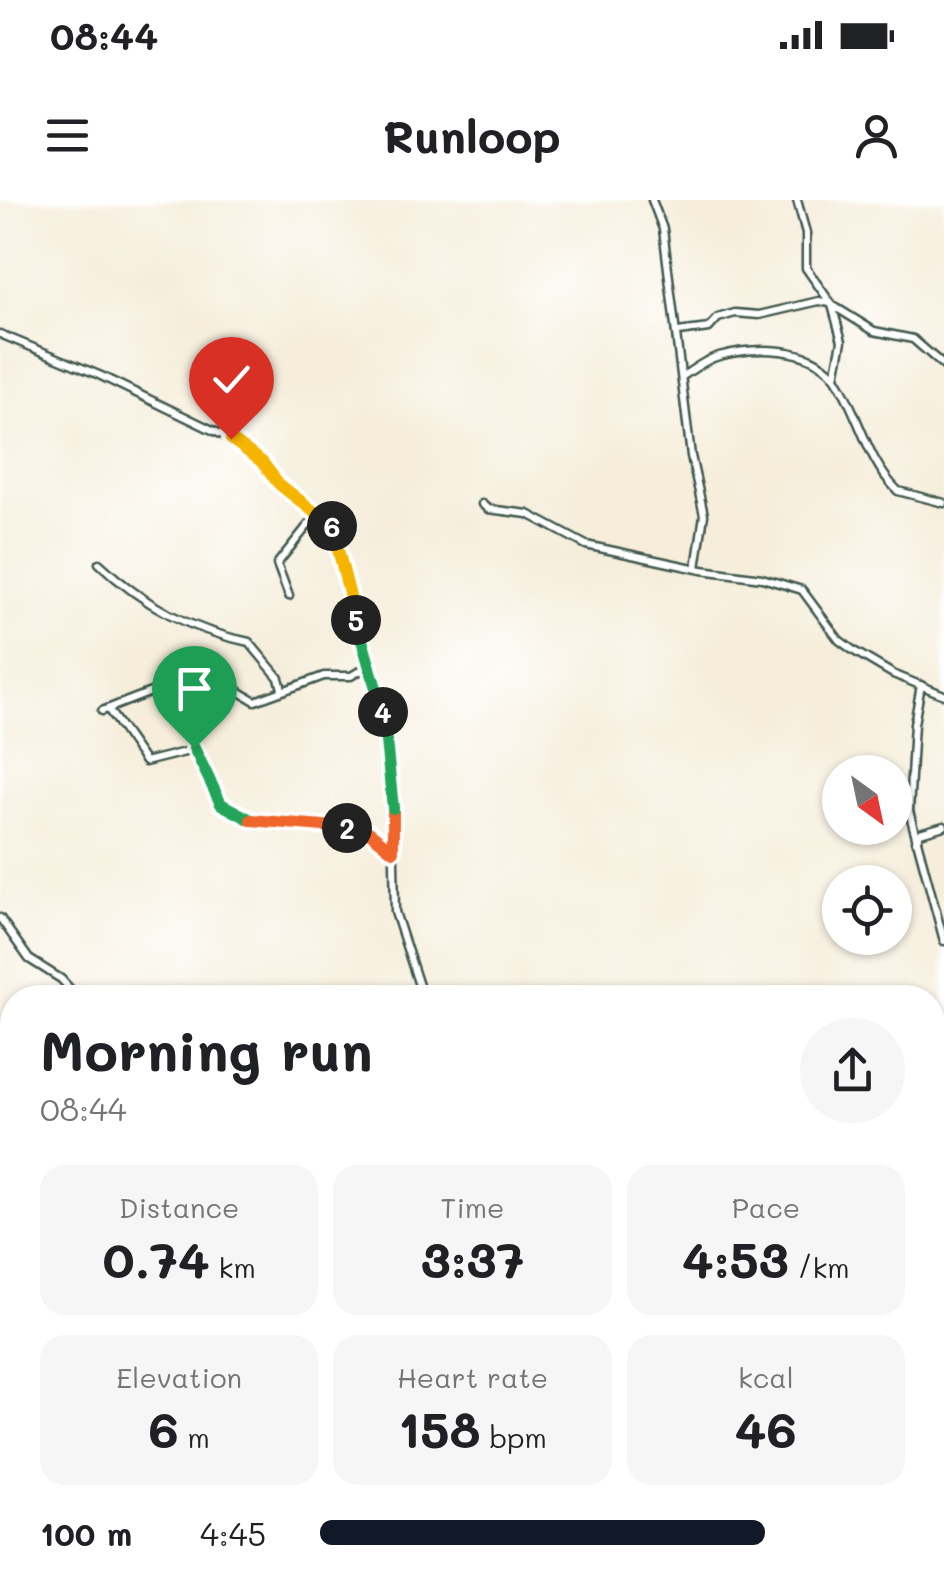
<!DOCTYPE html>
<html lang="en">
<head>
<meta charset="utf-8">
<style>
	:root { --surface:#fff; --page:#f6f6f6; --text:#202124; --muted:#757577; --accent:#111827 }
	body { margin:0; font-family:Mali,sans-serif; background:var(--page); color:var(--text); height:100vh; display:flex; flex-direction:column; font-size:38px; white-space:nowrap }
	* { box-sizing:border-box; margin:0 }
	p { font-size:32px; color:var(--muted) }
	.icon { flex:none; width:55px; height:55px; fill:none; stroke:currentColor; stroke-width:2; stroke-linecap:round; stroke-linejoin:round }
	.map { position:relative; flex:1; overflow:hidden }
	.drawer { position:absolute; left:0px; top:785px; width:945px; height:605px; display:flex; flex-direction:column; background:var(--surface); border-radius:40px 40px 0 0; box-shadow:0 2px 8px #0004 }
	.drawer>* { flex:none }
	.needle { width:65px; rotate:147deg }
	.buttons { position:absolute; left:822px; top:555px; display:grid; gap:20px }
	.buttons a { display:grid; place-items:center; width:90px; height:90px; border-radius:50%; background:var(--surface); box-shadow:0 2px 8px #0004; font-size:50px }
	.pin { position:absolute; display:grid; place-items:center; width:85px; height:85px; color:#fff; margin:-102px -42px; border-radius:50% 50% 50% 0; rotate:-45deg; box-shadow:0 0 10px #0007 }
	.pin .icon { rotate:45deg }
	.km { position:absolute; width:50px; height:50px; margin:-25px; border-radius:50%; background:#222; color:#fff; font-size:28px; line-height:50px; text-align:center }
	.round { display:grid; place-items:center; flex:none; width:105px; height:105px; border-radius:52px; background:var(--page) }
	.summary { display:flex; align-items:center; justify-content:space-between; height:170px; padding:0 40px }
	h1 { font-size:55px; font-weight:700; line-height:75px }
	.metrics { display:grid; grid-template-columns:repeat(3,1fr); gap:15px; height:170px; padding:10px 40px }
	.metrics div { display:grid; align-content:center; border-radius:25px; background:var(--page); text-align:center }
	.metrics b { font-size:50px; font-weight:700 }
	.metrics small { font-size:28px; font-weight:400 }
	.metrics p { font-size:28px }
	ul { padding:0 40px; list-style:none; font-size:32px }
	li { display:grid; grid-template-columns:160px 120px 1fr; align-items:center; height:75px }
	li i { height:25px; border-radius:12px; background:var(--accent) }
	.status { display:flex; justify-content:space-between; align-items:center; height:70px; padding:0 50px; background:var(--surface); direction:ltr }
	.status svg { height:28px; fill:currentColor }
	header { display:flex; justify-content:space-between; align-items:center; height:130px; padding:0 40px; background:var(--surface); font-size:45px; font-weight:700 }
	.map>svg:first-child { display:block }
</style>
</head>
<body>
<div class="status"><b>08:44</b><svg viewBox="0 0 49 12"><path d="M0 12V9h3v3zM5 12V6h3v6zM10 12V3h3v9zM15 12V0h3v12zM26 1h20v11H26zM47 4h2v5h-2z"/></svg></div>
<header><svg class="icon" aria-label="menu" viewBox="0 0 24 24"><path d="M4 6h16M4 12h16M4 18h16"/></svg>Runloop<svg class="icon" aria-label="person" viewBox="0 0 24 24"><circle cx="12" cy="8" r="4"/><path d="M4 21q1-7 8-7t8 7"/></svg></header>
<div class="map">
<svg width="944" height="1390" viewBox="0 0 944 1390">
	<rect width="100%" height="100%" fill="#fff"/>
	<filter id="ink" filterUnits="userSpaceOnUse"><feTurbulence type="fractalNoise" baseFrequency=".01" numOctaves="2"/><feDisplacementMap in="SourceGraphic" scale="20" xChannelSelector="R" yChannelSelector="G"/><feConvolveMatrix kernelMatrix="1 2 1 2 8 2 1 2 1" color-interpolation-filters="sRGB"/></filter>
	<filter id="wash" filterUnits="userSpaceOnUse"><feTurbulence type="fractalNoise" baseFrequency=".0048" numOctaves="4" result="noise"/><feDisplacementMap in="SourceGraphic" scale="40" xChannelSelector="R" yChannelSelector="G"/><feGaussianBlur stdDeviation="2.25" result="paint"/><feColorMatrix in="noise" values="0 0 0 0 0 0 0 0 0 0 0 0 0 0 0 0 0 1.4 0 .05"/><feComposite in="paint" operator="in"/></filter>
	<g filter="url(#wash)">
		<rect width="100%" height="100%" fill="#f6eedb"/>
	</g>
	<g filter="url(#ink)">
		<g fill="none" stroke-linecap="round" stroke-linejoin="round">
			<g stroke="#3f584d" stroke-width="11">
				<g id="minor">
					<polyline points="652,0 663,29 691,256 704,315 696,368"/>
					<polyline points="797,0 806,33 806,68 832,105 874,131 913,139 944,166"/>
					<path d="M832,105L842,141L835,177C859,213 866,260 898,291L944,303"/>
					<polyline points="678,132 709,128 718,118 735,113 759,115 819,101 830,103"/>
					<polyline points="0,134 99,175 231,239 332,325 383,514 393,611 395,712 423,798"/>
					<path d="M683,176C694,169 706,159 719,156C755,146 809,146 834,176"/>
					<polyline points="482,304 488,309 528,314 586,345 702,370 762,378 802,390 839,440 854,451 893,474 944,495"/>
					<path d="M99,363C143,405 191,430 249,442L279,478L282,489"/>
					<polyline points="289,396 277,364 317,314"/>
					<polyline points="921,485 914,524 909,611 944,741"/>
					<path d="M108,509L145,562L197,549C205,565 210,595 223,606C272,645 342,605 392,650"/>
					<polyline points="102,511 151,492 193,488 232,487 255,501 324,476 351,476 372,464"/>
					<polyline points="916,641 920,633 944,626"/>
					<polyline points="0,718 29,759 61,779 78,798"/>
					<polyline points="117,798 196,798"/>
					<polyline points="932,869 944,853"/>
					<polyline points="932,986 944,980"/>
					<polyline points="0,1107 12,1092"/>
					<polyline points="0,1162 12,1164"/>
					<polyline points="932,1182 944,1197"/>
					<polyline points="0,1274 2,1256"/>
					<polyline points="0,1305 12,1333"/>
					<polyline points="58,1378 63,1390"/>
					<polyline points="894,1378 903,1390"/>
					<polyline points="105,1390 105,1378"/>
					<polyline points="541,1390 550,1378"/>
					<polyline points="593,1390 616,1378"/>
					<polyline points="739,1390 753,1390"/>
					<polyline points="739,1390 741,1378"/>
					<polyline points="779,1390 811,1378"/>
					<polyline points="886,1390 896,1381"/>
				</g>
			</g>
			<use href="#minor" stroke="#fff" stroke-width="6"/>
		</g>
	</g>
	<g fill="none" stroke-linecap="round" stroke-linejoin="round" filter="url(#ink)">
		<g stroke="#fff" stroke-width="20">
			<polyline id="split-1" points="194,548 221,604 251,620"/>
		</g>
		<g stroke="#fff" stroke-width="20">
			<polyline id="split-2" points="251,620 347,628"/>
		</g>
		<g stroke="#fff" stroke-width="20">
			<polyline id="split-3" points="347,628 369,632 393,651 393,608"/>
		</g>
		<g stroke="#fff" stroke-width="20">
			<polyline id="split-4" points="383,512 393,608"/>
		</g>
		<g stroke="#fff" stroke-width="20">
			<polyline id="split-5" points="356,420 383,512"/>
		</g>
		<g stroke="#fff" stroke-width="20">
			<polyline id="split-6" points="332,326 356,420"/>
		</g>
		<g stroke="#fff" stroke-width="20">
			<polyline id="split-7" points="262,262 279,284 332,326"/>
		</g>
		<g stroke="#fff" stroke-width="20">
			<polyline id="split-8" points="231,239 262,262"/>
		</g>
		<use href="#split-1" stroke="#22a559" stroke-width="12"/>
		<use href="#split-2" stroke="#f0652b" stroke-width="12"/>
		<use href="#split-3" stroke="#f0652b" stroke-width="12"/>
		<use href="#split-4" stroke="#22a559" stroke-width="12"/>
		<use href="#split-5" stroke="#22a559" stroke-width="12"/>
		<use href="#split-6" stroke="#f5b400" stroke-width="12"/>
		<use href="#split-7" stroke="#f5b400" stroke-width="12"/>
		<use href="#split-8" stroke="#f5b400" stroke-width="12"/>
	</g>
</svg>
<div class="buttons">
<a><svg class="needle" viewBox="-14 -14 28 28"><path d="M0-13l5 13h-10z" fill="#e53935"/><path d="M0 13l5-13h-10z" fill="#757577"/></svg></a>
<a><svg class="icon" aria-label="locate" viewBox="0 0 24 24"><circle cx="12" cy="12" r="6"/><path d="M12 2v4M12 18v4M2 12h4M18 12h4"/></svg></a>
</div>
<div class="pin" style="left:194px;top:548px;background:#1e9e55"><svg class="icon" aria-label="arrive" viewBox="0 0 24 24"><path d="M6 21V4h12l-3 4 3 4H6"/></svg></div>
<div class="pin" style="left:231px;top:239px;background:#d93025"><svg class="icon" aria-label="check" viewBox="0 0 24 24"><path d="M5 12l5 5 9-10"/></svg></div>
<b class="km" style="left:347px;top:628px">2</b>
<b class="km" style="left:383px;top:512px">4</b>
<b class="km" style="left:356px;top:420px">5</b>
<b class="km" style="left:332px;top:326px">6</b>
<section class="drawer">
<div class="summary"><div><h1>Morning run</h1><p>08:44</p></div><a class="round"><svg class="icon" aria-label="share" viewBox="0 0 24 24"><path d="M12 15V3M7 8l5-5 5 5M5 13v7h14v-7"/></svg></a></div>
<div class="metrics">
<div><p>Distance</p><b>0.74<small> km</small></b></div>
<div><p>Time</p><b>3:37</b></div>
<div><p>Pace</p><b>4:53<small> /km</small></b></div>
</div>
<div class="metrics">
<div><p>Elevation</p><b>6<small> m</small></b></div>
<div><p>Heart rate</p><b>158<small> bpm</small></b></div>
<div><p>kcal</p><b>46</b></div>
</div>
<ul>
<li><b>100 m</b>4:45<i style="width:76%"></i></li>
</ul>
</section>
</div>
</body>
</html>
